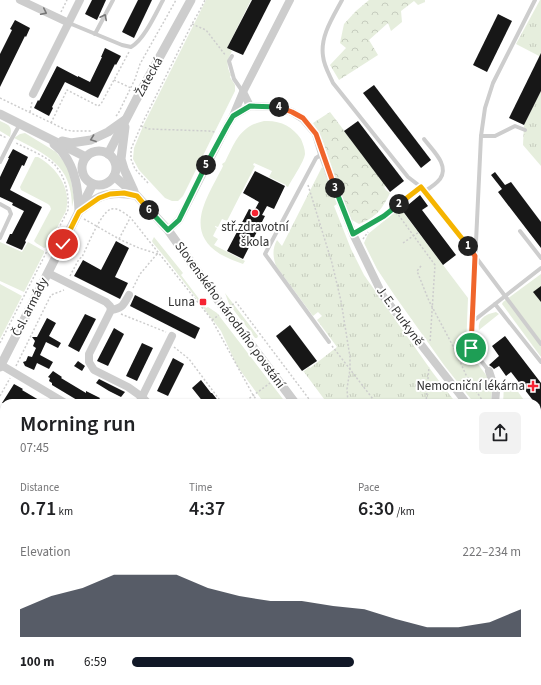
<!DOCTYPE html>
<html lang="en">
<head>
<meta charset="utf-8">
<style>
	:root { --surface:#fff; --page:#f2f2f2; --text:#202124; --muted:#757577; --accent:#111827 }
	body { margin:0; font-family:"Source Sans 3",sans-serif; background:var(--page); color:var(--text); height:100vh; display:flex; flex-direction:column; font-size:15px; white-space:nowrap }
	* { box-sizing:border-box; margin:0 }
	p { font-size:13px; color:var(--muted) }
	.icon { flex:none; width:22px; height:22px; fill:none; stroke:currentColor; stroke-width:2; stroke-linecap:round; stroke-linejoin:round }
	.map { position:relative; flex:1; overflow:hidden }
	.sheet { position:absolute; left:0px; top:399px; width:541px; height:286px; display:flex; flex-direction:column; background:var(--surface); border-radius:12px 12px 0 0; box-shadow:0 1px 3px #0004 }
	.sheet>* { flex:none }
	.pin { position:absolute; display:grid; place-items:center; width:34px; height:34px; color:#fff; margin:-17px; border:2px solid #fff; border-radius:50%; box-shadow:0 1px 4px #0007 }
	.km { position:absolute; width:20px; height:20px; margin:-10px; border-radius:50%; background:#222; color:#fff; font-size:11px; line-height:20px; text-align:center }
	.round { display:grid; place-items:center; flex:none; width:42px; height:42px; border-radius:6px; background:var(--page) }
	.summary { display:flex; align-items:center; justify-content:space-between; height:68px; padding:0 20px }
	h1 { font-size:22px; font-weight:600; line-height:30px }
	.metrics { display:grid; grid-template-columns:repeat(3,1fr); gap:6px; height:68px; padding:4px 20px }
	.metrics div { display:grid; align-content:center }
	.metrics b { font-size:20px; font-weight:600 }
	.metrics small { font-size:11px; font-weight:400 }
	.metrics p { font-size:11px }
	.chart { height:112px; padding:8px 20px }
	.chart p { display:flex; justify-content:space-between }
	.chart svg { width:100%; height:72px; margin-top:4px; fill:var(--accent); opacity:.7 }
	ul { padding:0 20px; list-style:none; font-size:13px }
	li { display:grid; grid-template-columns:64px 48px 1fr; align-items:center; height:30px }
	li i { height:10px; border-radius:5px; background:var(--accent) }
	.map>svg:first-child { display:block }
</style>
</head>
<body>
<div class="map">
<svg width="541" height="685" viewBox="0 0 541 685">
	<defs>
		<pattern id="forest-crowns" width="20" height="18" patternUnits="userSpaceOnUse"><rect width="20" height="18" fill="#e6eedd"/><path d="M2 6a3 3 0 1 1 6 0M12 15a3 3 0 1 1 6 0" fill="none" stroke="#c6ccbe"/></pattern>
		<pattern id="park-tufts" width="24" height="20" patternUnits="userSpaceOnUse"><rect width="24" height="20" fill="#e6eedd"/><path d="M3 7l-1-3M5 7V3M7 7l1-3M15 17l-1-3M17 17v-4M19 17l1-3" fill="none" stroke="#c6ccbe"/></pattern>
	</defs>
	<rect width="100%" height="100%" fill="#fff"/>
	<g fill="#e6eedd">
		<path d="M206,0H251L227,48L232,51C227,60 226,66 231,75L230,77L235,85V91L183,196L178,201H172L165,198L139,170L133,159L134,148L144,124Z"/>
		<path d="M0,121C9,125 13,126 10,137L0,131Z"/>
		<path d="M264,121C280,120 292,126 301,139C303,144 305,149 305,154C304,162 292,179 288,187L286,186V185L269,177L272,171L254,163L253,165L255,166L227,221L222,219L218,227L215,226V227L217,228L213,236L218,239L214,245L245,261L243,264C235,261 227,258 220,254C182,230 209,195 223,166L222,164L225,162C235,142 240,126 264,121Z"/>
		<path d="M25,133L56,152L69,168L74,198L72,207C72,165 47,155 14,138L20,134Z"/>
		<path d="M35,157H38C56,167 72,188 66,211C64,215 62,218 60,222C56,230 51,239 47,247L44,248L36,243L34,241L51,209L50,206L48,204L21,190L20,187Z"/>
		<polygon points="400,208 468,298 466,348 486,375 486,374 492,389 491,403 474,403 444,365 395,296 377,269 364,243 368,234"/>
		<polygon points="154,237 183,273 181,275 206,308 208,307 217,313 286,403 264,403 237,366 221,331 167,260 153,243 152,241"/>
		<polygon points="0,242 22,252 28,242 44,251 44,253 24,292 0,281"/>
		<polygon points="541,274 541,357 502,304 503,302"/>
		<polygon points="0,284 22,296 0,339"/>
		<polygon points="225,293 258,336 257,338 255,338 229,304"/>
		<path d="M496,312L499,314L479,330C477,319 486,314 496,312Z"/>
		<polygon points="511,382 526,403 503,403 504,386"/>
		<polygon points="539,429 541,431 541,456 537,455 537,430"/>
	</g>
	<g fill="url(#forest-crowns)">
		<polygon points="369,0 425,0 425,2 418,5 414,1 401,11 402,22 391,31 388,23 369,40 378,55 339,80 330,65 346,48 340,43 344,24 356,11"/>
		<path d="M330,112L386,186L384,187L386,190L390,193C382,209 377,217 359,224L350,219L333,172L322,139L319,133L313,123Z"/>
	</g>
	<g fill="url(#park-tufts)">
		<polygon points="540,0 541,0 541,57 516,44"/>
		<polygon points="541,91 541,166 523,145 524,125"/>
		<path d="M322,167L324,170L337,204L334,206L351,249L364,275L433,373L456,403H327L304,372H303L309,367L310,368L337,347L317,320L322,316L318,312L313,316L276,266C273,257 272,249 277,240L282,246Z"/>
		<polygon points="537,516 541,522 541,613 537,617"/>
	</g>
	<g fill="#171717">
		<polygon points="92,0 106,0 97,20 85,14"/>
		<polygon points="138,0 152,0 134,38 122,32"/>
		<polygon points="252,0 271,0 243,55 227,48"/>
		<polygon points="498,14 512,21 487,72 473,65"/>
		<polygon points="15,20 30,28 26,37 25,36 0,87 0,54 12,30 10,29"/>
		<polygon points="105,48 121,56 116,65 115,64 98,98 65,82 52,107 53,108 49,116 34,108 38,100 39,101 57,66 78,77 78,76 90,82 102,57 101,57"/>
		<polygon points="541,53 541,91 524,125 509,118"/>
		<polygon points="374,85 431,160 421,168 363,93"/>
		<polygon points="358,121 404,181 390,192 344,131"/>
		<polygon points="13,149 28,157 24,166 22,165 10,190 42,207 25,241 26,242 22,250 6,243 10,234 12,234 24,211 12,205 13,203 0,197 0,177 9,158 8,158"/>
		<polygon points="255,171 285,186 274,209 267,206 262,215 265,216 243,259 227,251 249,209 254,211 259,202 243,193"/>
		<polygon points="495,172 505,185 511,182 541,222 541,248 498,192 502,189 491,175"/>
		<polygon points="420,195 428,206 422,210 456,255 443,265 402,210"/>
		<polygon points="116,241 129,248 115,277 128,283 120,299 74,276 83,260 101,270"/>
		<polygon points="541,286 541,302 533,292"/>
		<polygon points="135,295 200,328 195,339 130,306"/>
		<polygon points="85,314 96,319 79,352 68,346"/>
		<polygon points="47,318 56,323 49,336 61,343 58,348 46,342 40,355 53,362 49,369 37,363 34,370 25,366 23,362 26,361 28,356 32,357 36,348 33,346 35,341 32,337 37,337"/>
		<polygon points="290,325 317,361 302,371 276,336"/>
		<polygon points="114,328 124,334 108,366 97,361"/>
		<polygon points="505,336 541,383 541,411 537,406 537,403 535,403 511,372 506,376 499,366 494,369 492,367 489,365 499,356 492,346"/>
		<polygon points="142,343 153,348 137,381 126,376"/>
		<polygon points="173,358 184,364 168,396 157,391"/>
		<polygon points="78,361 85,366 82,371 74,366"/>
		<polygon points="53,371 62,377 61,378 86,393 86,391 100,398 97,403 82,403 52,385 52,383 49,381 50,378 48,377"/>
		<polygon points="99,379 125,392 121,397 109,391 96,383"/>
		<polygon points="201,380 211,393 212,393 220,403 204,403 192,388"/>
		<polygon points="14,384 23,389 22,390 44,403 2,403"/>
	</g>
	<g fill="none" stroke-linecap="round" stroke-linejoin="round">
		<g stroke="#cdcdcd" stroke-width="1.5" stroke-dasharray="2 2" stroke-linecap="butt">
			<polyline points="61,12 67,0"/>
			<polyline points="192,24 206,30 226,56"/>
			<polyline points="114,80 131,88"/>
			<polyline points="0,98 66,130 73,131 91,131"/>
			<polyline points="30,112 32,102"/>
			<polyline points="116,116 118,114 135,79 140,64 176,0"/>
			<polyline points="51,123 67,90 98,106 101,104 129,52"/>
			<polyline points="141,126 149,129 209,131 215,132"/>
			<polyline points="0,135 7,138"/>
			<polyline points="148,183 135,169 131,159 131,149 141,126 192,24 200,10 205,0"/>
			<polyline points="308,185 332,263 341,301 350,357 350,369 347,389 348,403"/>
			<polyline points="396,214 397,213 435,265 430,343"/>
			<polyline points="84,219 121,240 139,248 158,254"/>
			<polyline points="119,239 130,218"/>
			<polyline points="363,239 368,232"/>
			<polyline points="403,243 419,232"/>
			<polyline points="421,266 417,271 429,301 454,348 466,375 484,403"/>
			<path d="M70,276L79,259L82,257C87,247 101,212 111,209C118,207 125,214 130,217L212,320L253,395L259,403"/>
			<polyline points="133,288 140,274 157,254"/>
			<polyline points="232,305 236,302 312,403"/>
			<polyline points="121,314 166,332"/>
			<polyline points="212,320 219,315"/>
			<path d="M0,343L68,210C69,194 66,177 54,164C47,157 26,148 16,143"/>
			<polyline points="332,346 376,403"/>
			<polyline points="174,347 189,359 222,403"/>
			<polyline points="16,366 51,295 64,290"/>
			<polyline points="0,396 10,378"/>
			<polyline points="243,403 270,383"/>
			<polyline points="426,403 429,367"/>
			<polyline points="537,427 538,427"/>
			<polyline points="537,542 541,543"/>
			<polyline points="472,681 475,685"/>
			<polyline points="524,681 527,685"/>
		</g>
		<g stroke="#cdcdcd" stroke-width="4">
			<path d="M342,0C333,17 320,36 323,56C324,66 329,74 333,83L408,177L421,187L425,191L475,256L541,344"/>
			<path d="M69,23L122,45L131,47C144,40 156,13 163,0"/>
			<polyline points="95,34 113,0"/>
			<polyline points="232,56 229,61 234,79 243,92"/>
			<polyline points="481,136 495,136 515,126 525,130"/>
			<path d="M424,139C432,150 450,165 440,179C436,184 430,188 425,191"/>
			<polyline points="322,154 316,158 265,254 329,342"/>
			<polyline points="0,162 11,140 20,124"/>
			<polyline points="0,204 9,209 11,214 0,238"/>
			<polyline points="520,231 541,258"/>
			<polyline points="353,234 384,216 421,187"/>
			<polyline points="472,322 495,304 541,362"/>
			<polyline points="489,371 471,348 481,136 485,108 493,83 535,0"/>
			<polyline points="0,636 4,639"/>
			<polyline points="55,681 56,685"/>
			<polyline points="16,685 19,681"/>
			<polyline points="192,685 195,681"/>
		</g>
		<g stroke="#cdcdcd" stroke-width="8">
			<polyline points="20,0 69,23"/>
			<polyline points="33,94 80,0"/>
			<polyline points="250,106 243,92 290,0"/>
			<polyline points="233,116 243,92"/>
			<polyline points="168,230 179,220 227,126 233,116 250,106 278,107 292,112 303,119 316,134 322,154 353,234"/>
			<polyline points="48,273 106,302 110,306 111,310"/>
			<path d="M129,295C123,305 123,308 111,310L89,354V362L94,370L128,387L142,397L148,403"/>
			<polyline points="1,365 65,403"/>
			<polyline points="489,371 496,392 495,403"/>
			<polyline points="139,403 172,336"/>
			<polyline points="0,445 4,448"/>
			<polyline points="537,499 541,504"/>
			<polyline points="0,511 4,514"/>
			<polyline points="253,681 261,685"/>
			<polyline points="431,681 434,685"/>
			<polyline points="139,685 141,681"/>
			<polyline points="309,685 312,681"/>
		</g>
		<g stroke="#cdcdcd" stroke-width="9">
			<polyline points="0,114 86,157"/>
			<polyline points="125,127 121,159 124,169 134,191"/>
			<polyline points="62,141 71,143 91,140 108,132 125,120"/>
			<path d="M54,144C57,147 61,150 63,153C76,170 78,190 79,210"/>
			<circle cx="99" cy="168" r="17"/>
			<polyline points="108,154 136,100 191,0"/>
			<polyline points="114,176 137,196 168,230 225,310 295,403"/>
			<path d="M81,210C87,206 93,200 100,197C111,192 124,193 135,195"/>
			<polyline points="0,367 93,184"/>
			<polyline points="505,681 508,685"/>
		</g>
		<polyline stroke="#cdcdcd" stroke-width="4" points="495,304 541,268"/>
		<polyline stroke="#cdcdcd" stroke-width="8" points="353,234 383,296 465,401"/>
	</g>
	<defs><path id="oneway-chevron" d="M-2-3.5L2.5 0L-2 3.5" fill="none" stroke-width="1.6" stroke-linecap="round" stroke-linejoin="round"/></defs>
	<g stroke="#777">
		<use href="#oneway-chevron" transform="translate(44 12) rotate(26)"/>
		<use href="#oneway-chevron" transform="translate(104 17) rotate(-63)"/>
		<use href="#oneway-chevron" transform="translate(93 139) rotate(160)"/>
	</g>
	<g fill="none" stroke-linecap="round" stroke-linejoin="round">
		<g stroke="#fff" stroke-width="8">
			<polyline id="split-1" points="468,246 475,256 471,348"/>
		</g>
		<g stroke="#fff" stroke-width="8">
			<polyline id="split-2" points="399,204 421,187 468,246"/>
		</g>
		<g stroke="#fff" stroke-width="8">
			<polyline id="split-3" points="335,188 353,234 384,216 399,204"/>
		</g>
		<g stroke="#fff" stroke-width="8">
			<polyline id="split-4" points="279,107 292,112 303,118 316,134 335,188"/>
		</g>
		<g stroke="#fff" stroke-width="8">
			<polyline id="split-5" points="206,165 227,126 233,116 250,106 279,107"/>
		</g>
		<g stroke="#fff" stroke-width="8">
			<polyline id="split-6" points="149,210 168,230 179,220 206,165"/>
		</g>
		<g stroke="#fff" stroke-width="8">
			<polyline id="split-7" points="63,244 79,212 99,198 110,194 124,193 137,196 149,210"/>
		</g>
		<use href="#split-1" stroke="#f0652b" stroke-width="5"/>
		<use href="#split-2" stroke="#f5b400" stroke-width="5"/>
		<use href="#split-3" stroke="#22a559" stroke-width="5"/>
		<use href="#split-4" stroke="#f0652b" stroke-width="5"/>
		<use href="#split-5" stroke="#22a559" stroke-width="5"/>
		<use href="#split-6" stroke="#22a559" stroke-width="5"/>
		<use href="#split-7" stroke="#f5b400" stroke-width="5"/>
	</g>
	<g fill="#f62432" stroke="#fff" stroke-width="1.5">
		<circle cx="255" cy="213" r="4"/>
		<rect x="199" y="298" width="8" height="8" rx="2"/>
		<path d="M531 380h4v4h4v4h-4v4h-4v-4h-4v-4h4z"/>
	</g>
	<g text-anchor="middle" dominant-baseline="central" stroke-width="4" stroke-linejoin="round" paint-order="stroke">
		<g font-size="13" fill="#303030" stroke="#fff">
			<text transform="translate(149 77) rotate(-61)">Žatecká</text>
			<text transform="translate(30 307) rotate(-63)">Čsl. armády</text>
			<text transform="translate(230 315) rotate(54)">Slovenského národního povstání</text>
			<text transform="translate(400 316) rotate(54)">J. E. Purkyně</text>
		</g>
		<g font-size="13" fill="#303030" stroke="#fff" text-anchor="end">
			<text x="255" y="227" text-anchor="middle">stř.zdravotní<tspan x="255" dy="15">škola</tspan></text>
			<text x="195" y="302">Luna</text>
			<text x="525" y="386">Nemocniční lékárna</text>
		</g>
	</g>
</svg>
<div class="pin" style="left:471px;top:348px;background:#1e9e55"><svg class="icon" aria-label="arrive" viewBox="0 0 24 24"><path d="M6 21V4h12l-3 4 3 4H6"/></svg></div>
<div class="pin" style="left:63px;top:244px;background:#d93025"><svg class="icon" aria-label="check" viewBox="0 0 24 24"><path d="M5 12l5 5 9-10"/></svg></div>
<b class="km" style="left:468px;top:246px">1</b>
<b class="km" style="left:399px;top:204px">2</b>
<b class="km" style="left:335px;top:188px">3</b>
<b class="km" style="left:279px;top:107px">4</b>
<b class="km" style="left:206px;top:165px">5</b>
<b class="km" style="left:149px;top:210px">6</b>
<section class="sheet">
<div class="summary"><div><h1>Morning run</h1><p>07:45</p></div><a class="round"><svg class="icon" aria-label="share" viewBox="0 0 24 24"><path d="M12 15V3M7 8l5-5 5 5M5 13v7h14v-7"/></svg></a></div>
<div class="metrics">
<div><p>Distance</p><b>0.71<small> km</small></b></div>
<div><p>Time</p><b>4:37</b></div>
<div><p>Pace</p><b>6:30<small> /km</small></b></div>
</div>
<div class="chart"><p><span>Elevation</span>222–234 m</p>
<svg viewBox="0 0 160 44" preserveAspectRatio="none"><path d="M0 44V27L10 19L20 14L30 6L40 6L50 6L60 14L70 19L80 22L90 22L100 25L110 27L120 33L130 38L140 38L150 35L160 27V44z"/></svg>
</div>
<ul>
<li><b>100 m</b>6:59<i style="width:57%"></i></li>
</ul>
</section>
</div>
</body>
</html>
